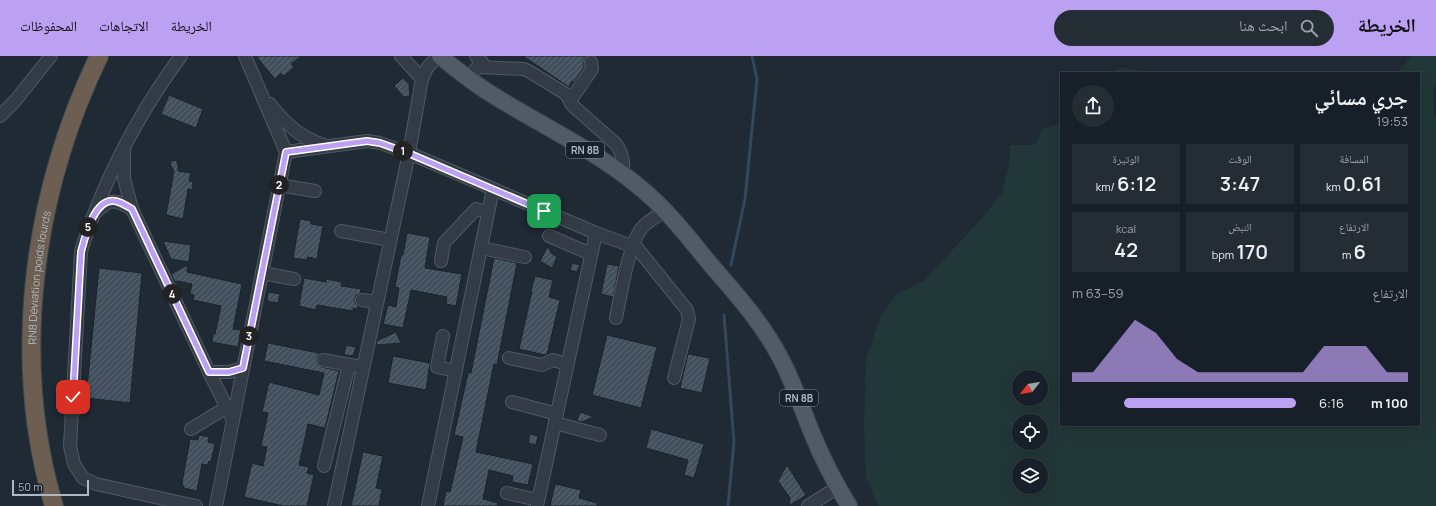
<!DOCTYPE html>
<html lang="ar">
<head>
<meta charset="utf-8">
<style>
	:root { --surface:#172028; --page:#242d34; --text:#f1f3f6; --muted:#9ea3a8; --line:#363e45; --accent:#bca0f2 }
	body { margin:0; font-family:Manrope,"Noto Naskh Arabic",sans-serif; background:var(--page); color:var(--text); direction:rtl; height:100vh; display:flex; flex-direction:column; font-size:15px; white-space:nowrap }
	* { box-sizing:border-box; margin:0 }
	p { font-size:13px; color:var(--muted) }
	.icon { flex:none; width:22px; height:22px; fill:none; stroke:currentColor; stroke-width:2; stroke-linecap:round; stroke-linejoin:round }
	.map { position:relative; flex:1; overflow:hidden; direction:ltr }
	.sheet { position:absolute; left:1060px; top:16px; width:360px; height:354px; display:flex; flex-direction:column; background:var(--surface); border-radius:0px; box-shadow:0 4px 16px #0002,0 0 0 1px var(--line); direction:rtl }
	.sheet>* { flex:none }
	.needle { width:26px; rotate:239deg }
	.fabs { position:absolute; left:1012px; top:314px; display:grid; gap:8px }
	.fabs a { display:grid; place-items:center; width:36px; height:36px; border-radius:50%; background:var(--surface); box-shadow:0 4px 16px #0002,0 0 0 1px var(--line); font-size:20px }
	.scale { position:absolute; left:12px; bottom:10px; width:77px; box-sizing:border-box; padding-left:4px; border:2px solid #acb7c3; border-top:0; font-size:11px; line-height:14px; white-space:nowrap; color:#acb7c3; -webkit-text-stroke:3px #18212a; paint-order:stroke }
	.pin { position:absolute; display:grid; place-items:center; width:34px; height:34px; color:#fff; margin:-17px; border-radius:8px; box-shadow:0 2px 6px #0006 }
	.km { position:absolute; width:20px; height:20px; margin:-10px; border-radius:50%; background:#222; color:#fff; font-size:11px; line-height:20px; text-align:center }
	.round { display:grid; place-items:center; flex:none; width:42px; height:42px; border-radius:21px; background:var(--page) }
	.summary { display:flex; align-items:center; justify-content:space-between; height:68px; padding:0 12px }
	h1 { font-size:22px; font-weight:600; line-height:30px }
	.metrics { display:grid; grid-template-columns:repeat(3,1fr); gap:6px; height:68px; padding:4px 12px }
	.metrics div { display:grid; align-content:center; border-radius:0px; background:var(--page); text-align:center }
	.metrics b { font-size:20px; font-weight:600 }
	.metrics small { font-size:11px; font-weight:400 }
	.metrics p { font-size:11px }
	.chart { height:112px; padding:8px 12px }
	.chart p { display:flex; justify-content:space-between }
	.chart svg { width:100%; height:72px; margin-top:4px; fill:var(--accent); opacity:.7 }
	ul { padding:0 12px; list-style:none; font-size:13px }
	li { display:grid; grid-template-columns:64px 48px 1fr; align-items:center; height:30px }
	li i { height:10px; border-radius:5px; background:var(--accent) }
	header { display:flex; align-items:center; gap:24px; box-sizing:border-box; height:56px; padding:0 20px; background:var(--accent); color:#111 }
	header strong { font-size:19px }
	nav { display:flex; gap:22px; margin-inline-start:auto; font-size:14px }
	.search { width:280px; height:36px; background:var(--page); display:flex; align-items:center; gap:10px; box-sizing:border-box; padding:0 14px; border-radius:22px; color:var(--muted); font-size:15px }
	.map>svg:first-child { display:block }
</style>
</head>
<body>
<header>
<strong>الخريطة</strong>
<div class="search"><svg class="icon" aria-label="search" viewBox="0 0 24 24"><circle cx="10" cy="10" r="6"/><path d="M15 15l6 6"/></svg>ابحث هنا</div>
<nav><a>الخريطة</a><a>الاتجاهات</a><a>المحفوظات</a></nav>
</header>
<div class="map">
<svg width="1436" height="450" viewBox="0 0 1436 450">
	<defs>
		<pattern id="building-hatch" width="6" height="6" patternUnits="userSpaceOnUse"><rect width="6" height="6" fill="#42505d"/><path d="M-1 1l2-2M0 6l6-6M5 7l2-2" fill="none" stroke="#5b6773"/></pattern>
	</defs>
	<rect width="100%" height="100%" fill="#1f2a35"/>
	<g fill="#223737" fill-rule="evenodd">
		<path d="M1412,0H1436V28L1433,33L1434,58L1436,62V450H878L866,421L864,369L866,302L881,260L897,238L924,225L982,162L1002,137L1010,105V89H1035L1043,73L1061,67V369H1419V17H1397ZM1019,321H1041V343H1019ZM1019,365H1041V387H1019ZM1019,409H1041V431H1019Z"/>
		<polygon points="1120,11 1142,15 1145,17 1112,17"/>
	</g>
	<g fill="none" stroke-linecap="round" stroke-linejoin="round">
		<g stroke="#33475d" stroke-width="3">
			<polyline points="731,209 745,143 757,23 752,0"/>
			<polyline points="724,259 734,386 728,450"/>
		</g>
	</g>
	<g fill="url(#building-hatch)" stroke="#1a232c">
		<polygon points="256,0 301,0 291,8 294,11 284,20 281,17 275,23"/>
		<polygon points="523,0 587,0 584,4 584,11 574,26 572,25 569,31"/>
		<polygon points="403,22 409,28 410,40 404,41 394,30"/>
		<polygon points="169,39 203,53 196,72 161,58"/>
		<polygon points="176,104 178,108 178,115 191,117 189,125 193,126 192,134 188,133 183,163 166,159 174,115 170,108 171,105"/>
		<polygon points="300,163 311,165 311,168 323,170 317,203 308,201 307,204 293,202"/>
		<polygon points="407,177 430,181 425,212 462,218 456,250 446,248 447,241 411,234 403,272 383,268 388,249 396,251 399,232 395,231 401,199 403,199"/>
		<polygon points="163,185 191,189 189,206 171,203"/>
		<polygon points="548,190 551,197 557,201 552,212 540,205"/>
		<polygon points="494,202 517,207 497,309 494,308 476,396 533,408 528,429 512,426 513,420 489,414 483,443 498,447 498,450 443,450 446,435 450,436 463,381 454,379 468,317 471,317"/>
		<polygon points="572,207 580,209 577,216 570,214"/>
		<polygon points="607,208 619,210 613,241 601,238"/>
		<polygon points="188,209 187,216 242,228 233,273 241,274 238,291 212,286 213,278 215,278 221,250 193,244 194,239 190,238 192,228 177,225 175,226 171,218"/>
		<polygon points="99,212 142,217 130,347 86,342"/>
		<polygon points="535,220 553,224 549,241 560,244 547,299 545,299 519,293 532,235 531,235"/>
		<polygon points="304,222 326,226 326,223 342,226 341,230 361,233 360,237 356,239 355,243 355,247 358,250 358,253 353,252 353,255 317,249 316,254 299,250"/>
		<polygon points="268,236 280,238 278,247 267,245"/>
		<polygon points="396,276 401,287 376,289 377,285"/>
		<polygon points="607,279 657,291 641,352 592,339"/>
		<polygon points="268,287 319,297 316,303 318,309 322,311 339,315 325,372 308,368 299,409 309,411 307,417 314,419 307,450 283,450 244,441 252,407 263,410 267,391 261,390 268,357 262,356 269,326 319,339 324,317 264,305"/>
		<polygon points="346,289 356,291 353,300 344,299"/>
		<polygon points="688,298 710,302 702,337 680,332"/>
		<polygon points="393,300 430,307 426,334 388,327"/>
		<polygon points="580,356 594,361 581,366 577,365"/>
		<polygon points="651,373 704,388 694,422 684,419 688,404 646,392"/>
		<polygon points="530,378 538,380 536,389 528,387"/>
		<polygon points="199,379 209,381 208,386 215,388 211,406 209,405 208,409 202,408 197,435 184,432 182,427 190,383 198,384"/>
		<polygon points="363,396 383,400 376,432 382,433 379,450 351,450"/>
		<polygon points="787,409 806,439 789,450 790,442 778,425"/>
		<polygon points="555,428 581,434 579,442 597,447 597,450 550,450"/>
	</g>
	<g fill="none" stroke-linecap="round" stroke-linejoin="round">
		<g stroke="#505a64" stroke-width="14">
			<g id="minor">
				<path d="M181,0C149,43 123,89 102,138C94,158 86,176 81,196L70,390L74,408L83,422L96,428L196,450"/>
				<polyline points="401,0 422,23"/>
				<polyline points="478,11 524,13 530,16 566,38 572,49 616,88 621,97 623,106 623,118"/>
				<polyline points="475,14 482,6 476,0"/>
				<polyline points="570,45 592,13 591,6"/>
				<path d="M270,48C285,67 300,82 324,89"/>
				<polyline points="0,60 15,45 51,0"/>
				<polyline points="286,96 367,85 380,87 409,97 596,177 637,192 687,254 689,263 674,322"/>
				<polyline points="279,129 315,135"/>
				<polyline points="132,153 209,316"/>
				<path d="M96,156C111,142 115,143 132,153L124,122V95"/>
				<polyline points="341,175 390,184"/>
				<polyline points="549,180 591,198"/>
				<polyline points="481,192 525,201"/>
				<polyline points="441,205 444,187 476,153 488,156"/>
				<polyline points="262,217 294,223"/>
				<polyline points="362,244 377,246"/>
				<path d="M616,262C621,238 628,191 641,173C647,165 657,160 666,155"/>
				<polyline points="443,280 437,311 456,315"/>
				<polyline points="509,302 542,309 553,304 567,308"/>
				<polyline points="323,304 356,310"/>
				<polyline points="512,346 557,358"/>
				<polyline points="233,364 209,316 229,316 243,312"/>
				<polyline points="555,367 600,379"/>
				<polyline points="191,373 227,351"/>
				<polyline points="324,410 349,309"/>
				<polyline points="507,437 538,444"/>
				<polyline points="216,450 286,96 245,0"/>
				<polyline points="334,450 409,97 422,23 427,12 438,0"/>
				<polyline points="428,450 493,133"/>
				<polyline points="537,450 596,177"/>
				<polyline points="808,450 838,431"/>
			</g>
		</g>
		<g stroke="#3c454f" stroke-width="18">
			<path id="major" d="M440,0C458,15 476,29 496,41C543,70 594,94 637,129C666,152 688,181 711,209C737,239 764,269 782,305C794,328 802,353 812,377C822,402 835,427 849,450"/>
		</g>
		<g stroke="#3d4750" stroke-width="20">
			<g id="highway">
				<path id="s1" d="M54,450C10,303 33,137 99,0"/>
			</g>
		</g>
		<use href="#minor" stroke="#333c46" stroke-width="12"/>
		<use href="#major" stroke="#505b66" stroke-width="16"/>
		<use href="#highway" stroke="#6c5e50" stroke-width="18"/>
	</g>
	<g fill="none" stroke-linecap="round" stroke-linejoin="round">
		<g stroke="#fff" stroke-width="8">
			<path id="route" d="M73,341L81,196C85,181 94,142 115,145C121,146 127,150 132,153L209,316H229L243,312L286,96L367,85L380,87L408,97L544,155"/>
		</g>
		<use href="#route" stroke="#bca0f2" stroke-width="5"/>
	</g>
	<g text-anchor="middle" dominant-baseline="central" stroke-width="3" stroke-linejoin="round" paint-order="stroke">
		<g fill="#18212a" stroke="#808a95" stroke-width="1">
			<rect x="566" y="86" width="38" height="16" rx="3"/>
			<rect x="780" y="334" width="38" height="16" rx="3"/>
		</g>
		<g font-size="10" font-weight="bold" fill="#acb7c3">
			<text x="585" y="94">RN 8B</text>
			<text x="799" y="342">RN 8B</text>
		</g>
		<g font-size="11" fill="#acb7c3" stroke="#18212a">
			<text stroke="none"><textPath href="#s1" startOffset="231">RN8 Déviation poids lourds</textPath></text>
		</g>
	</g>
</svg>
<div class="fabs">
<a><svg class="needle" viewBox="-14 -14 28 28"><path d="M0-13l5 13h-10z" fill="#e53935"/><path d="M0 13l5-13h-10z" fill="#9ea3a8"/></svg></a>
<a><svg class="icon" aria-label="locate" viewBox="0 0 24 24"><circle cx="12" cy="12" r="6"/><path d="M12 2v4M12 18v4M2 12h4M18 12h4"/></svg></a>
<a><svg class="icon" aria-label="layers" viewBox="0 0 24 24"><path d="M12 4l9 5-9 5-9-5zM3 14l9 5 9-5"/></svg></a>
</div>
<div class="scale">50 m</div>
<div class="pin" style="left:544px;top:155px;background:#1e9e55"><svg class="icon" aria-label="arrive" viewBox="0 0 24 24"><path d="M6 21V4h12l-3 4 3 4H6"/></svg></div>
<div class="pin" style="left:73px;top:341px;background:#d93025"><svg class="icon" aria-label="check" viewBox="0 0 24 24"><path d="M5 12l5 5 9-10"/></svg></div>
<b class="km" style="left:403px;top:95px">1</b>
<b class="km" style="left:279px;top:129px">2</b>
<b class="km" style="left:249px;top:280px">3</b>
<b class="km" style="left:172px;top:238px">4</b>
<b class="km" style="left:88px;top:171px">5</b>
<section class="sheet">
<div class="summary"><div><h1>جري مسائي</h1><p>19:53</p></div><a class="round"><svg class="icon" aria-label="share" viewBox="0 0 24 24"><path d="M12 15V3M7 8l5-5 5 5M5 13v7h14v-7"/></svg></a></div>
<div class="metrics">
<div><p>المسافة</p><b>0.61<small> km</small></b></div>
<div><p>الوقت</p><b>3:47</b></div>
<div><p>الوتيرة</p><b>6:12<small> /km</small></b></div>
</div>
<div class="metrics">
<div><p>الارتفاع</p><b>6<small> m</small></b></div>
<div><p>النبض</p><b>170<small> bpm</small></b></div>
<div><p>kcal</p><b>42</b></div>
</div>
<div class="chart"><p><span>الارتفاع</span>59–63 m</p>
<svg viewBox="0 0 160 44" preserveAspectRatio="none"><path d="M0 44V38L10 38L20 22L30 6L40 14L50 30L60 38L70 38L80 38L90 38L100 38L110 38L120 22L130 22L140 22L150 38L160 38V44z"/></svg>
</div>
<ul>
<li><b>100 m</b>6:16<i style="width:77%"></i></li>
</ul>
</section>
</div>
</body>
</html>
